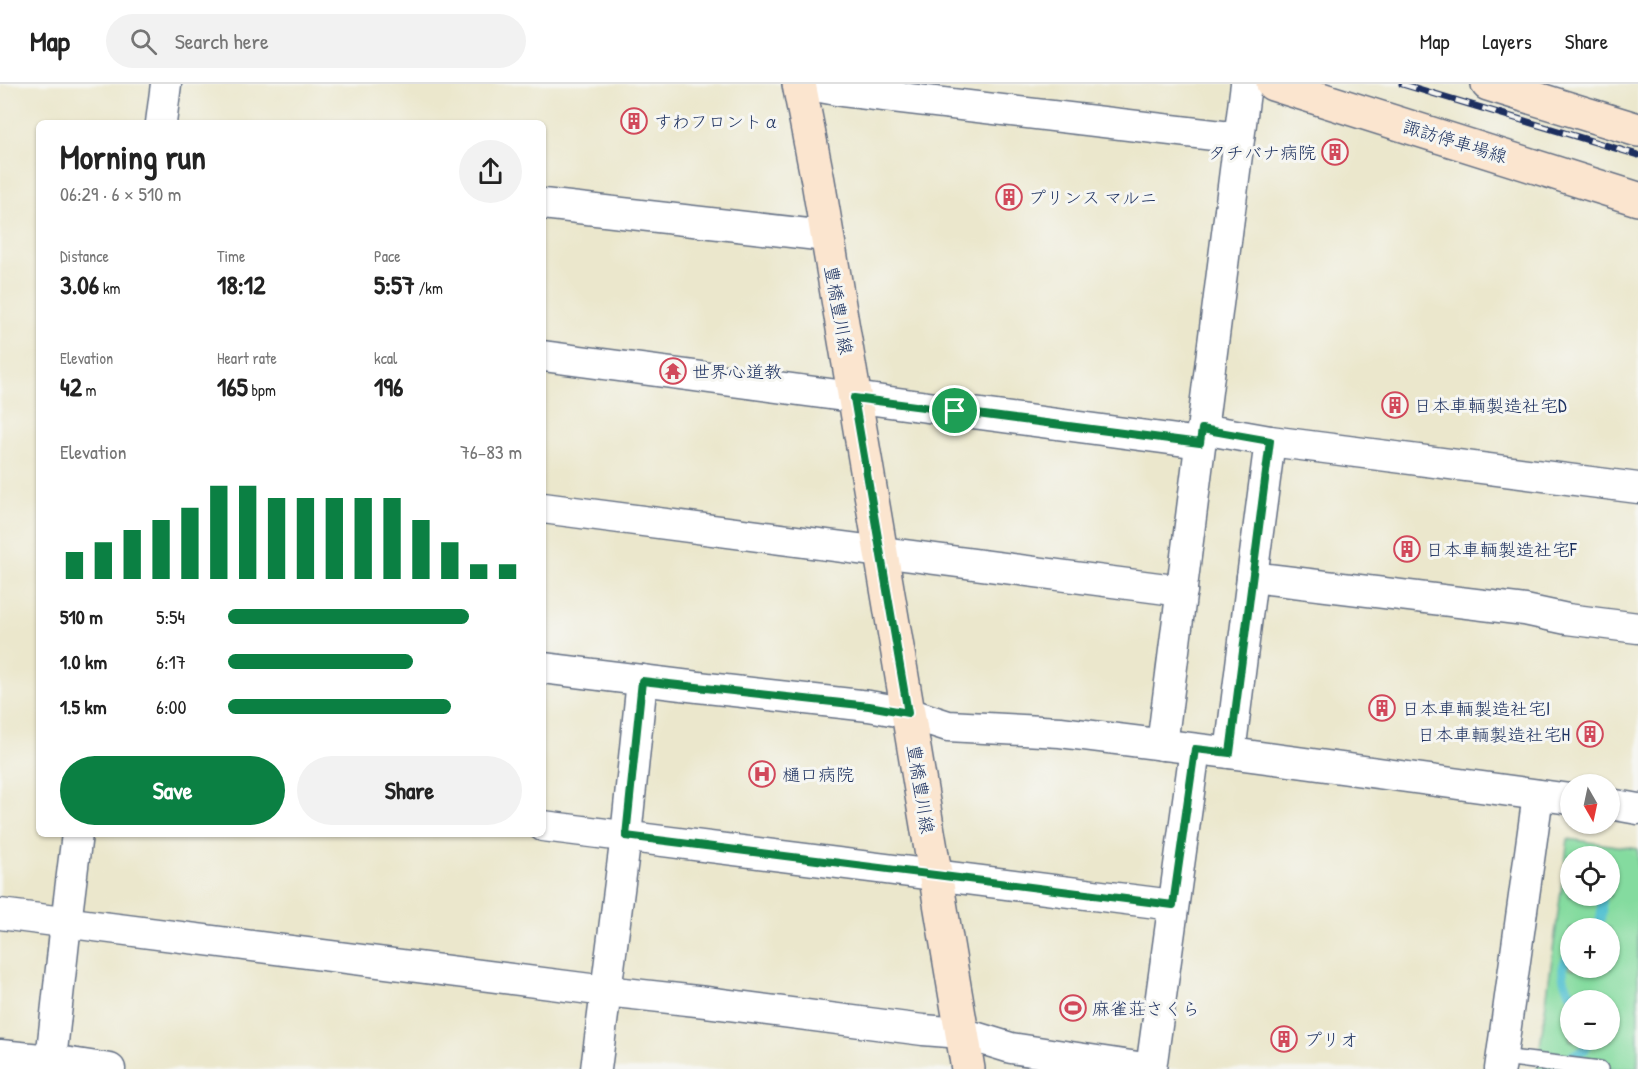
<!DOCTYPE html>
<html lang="en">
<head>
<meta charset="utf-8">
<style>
	:root { --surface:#fff; --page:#f2f2f2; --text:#222; --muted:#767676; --line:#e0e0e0; --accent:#0b8043 }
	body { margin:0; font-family:"Patrick Hand","Klee One",sans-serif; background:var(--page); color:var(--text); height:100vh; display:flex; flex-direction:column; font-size:22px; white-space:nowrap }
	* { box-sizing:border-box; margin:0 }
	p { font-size:20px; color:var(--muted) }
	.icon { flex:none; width:33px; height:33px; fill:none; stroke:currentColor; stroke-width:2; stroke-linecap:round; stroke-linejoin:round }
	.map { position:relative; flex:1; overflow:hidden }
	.drawer { position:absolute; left:36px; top:36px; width:510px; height:717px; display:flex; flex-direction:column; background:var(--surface); border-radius:9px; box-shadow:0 2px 4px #0004 }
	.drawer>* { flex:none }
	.needle { width:39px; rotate:171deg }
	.buttons { position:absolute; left:1560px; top:690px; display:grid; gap:12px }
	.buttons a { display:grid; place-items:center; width:60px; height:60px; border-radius:50%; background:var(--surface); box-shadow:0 2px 4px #0004; font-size:30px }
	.pin { position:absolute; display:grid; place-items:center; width:51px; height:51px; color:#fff; margin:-26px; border:3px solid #fff; border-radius:50%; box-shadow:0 2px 6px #0007 }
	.round { display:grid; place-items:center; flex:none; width:63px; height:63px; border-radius:32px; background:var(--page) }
	.overview { display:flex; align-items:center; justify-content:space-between; height:102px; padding:0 24px }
	h1 { font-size:33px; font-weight:700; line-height:45px }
	.stats { display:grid; grid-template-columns:repeat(3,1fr); gap:9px; height:102px; padding:6px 24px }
	.stats div { display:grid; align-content:center }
	.stats b { font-size:26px; font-weight:700 }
	.stats small { font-size:16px; font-weight:400 }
	.stats p { font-size:16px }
	.chart { height:168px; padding:12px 24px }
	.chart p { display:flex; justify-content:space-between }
	.chart svg { width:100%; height:108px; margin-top:6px; stroke:var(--accent); stroke-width:6 }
	.cta { display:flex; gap:12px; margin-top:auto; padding:12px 24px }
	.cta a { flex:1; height:69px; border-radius:36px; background:var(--accent); color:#fff; font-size:24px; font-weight:700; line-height:69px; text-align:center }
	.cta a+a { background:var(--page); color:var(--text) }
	ul { padding:0 24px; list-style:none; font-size:20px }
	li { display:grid; grid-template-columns:96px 72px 1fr; align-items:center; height:45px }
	li i { height:15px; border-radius:8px; background:var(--accent) }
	header { display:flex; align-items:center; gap:36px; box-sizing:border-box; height:84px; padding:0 30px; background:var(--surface); border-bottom:2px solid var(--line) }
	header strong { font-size:28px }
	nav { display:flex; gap:33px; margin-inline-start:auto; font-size:21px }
	.search { width:420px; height:54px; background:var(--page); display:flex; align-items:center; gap:15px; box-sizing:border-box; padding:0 21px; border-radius:33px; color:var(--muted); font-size:22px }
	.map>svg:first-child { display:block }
</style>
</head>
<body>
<header>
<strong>Map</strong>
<div class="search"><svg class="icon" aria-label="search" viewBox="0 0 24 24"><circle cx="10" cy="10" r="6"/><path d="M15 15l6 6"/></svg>Search here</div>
<nav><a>Map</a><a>Layers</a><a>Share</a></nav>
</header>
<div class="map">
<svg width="1638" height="985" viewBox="0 0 1638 985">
	<rect width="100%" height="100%" fill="#f6f6f2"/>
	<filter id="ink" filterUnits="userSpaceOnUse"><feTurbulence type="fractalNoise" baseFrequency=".0167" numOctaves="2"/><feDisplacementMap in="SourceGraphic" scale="12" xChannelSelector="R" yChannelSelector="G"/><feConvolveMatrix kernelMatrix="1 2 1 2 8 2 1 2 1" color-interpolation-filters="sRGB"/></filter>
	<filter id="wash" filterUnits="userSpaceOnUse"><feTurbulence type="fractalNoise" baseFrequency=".008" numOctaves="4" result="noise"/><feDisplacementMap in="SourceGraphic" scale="24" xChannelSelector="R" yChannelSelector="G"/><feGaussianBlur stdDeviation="1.35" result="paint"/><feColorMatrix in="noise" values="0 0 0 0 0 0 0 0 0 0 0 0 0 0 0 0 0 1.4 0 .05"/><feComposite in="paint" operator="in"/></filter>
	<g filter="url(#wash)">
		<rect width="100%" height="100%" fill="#ebe7cc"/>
		<path fill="#84db9f" stroke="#50857e" stroke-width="1.5" fill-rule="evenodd" d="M1568,755L1638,765V985H1537ZM1570,772H1610V812H1570ZM1570,844H1610V884H1570ZM1570,916H1610V956H1570Z"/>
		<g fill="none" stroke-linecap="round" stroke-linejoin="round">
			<g stroke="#57c2d2" stroke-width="9">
				<path d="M1596,844C1603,836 1602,822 1601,812"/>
				<path d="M1570,869C1557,885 1564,902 1576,916"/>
				<polyline points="1571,985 1573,971 1584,966 1591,956"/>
			</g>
		</g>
	</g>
	<g filter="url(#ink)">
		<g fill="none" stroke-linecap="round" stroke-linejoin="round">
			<g stroke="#646f84" stroke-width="18">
				<polyline id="lane" points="1502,973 1600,985"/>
			</g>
			<g stroke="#646f84" stroke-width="33">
				<g id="street">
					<polyline points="804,0 842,7 1239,54"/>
					<polyline points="161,39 166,0"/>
					<polyline points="543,120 826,152"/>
					<polyline points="543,272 1200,359"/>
					<polyline points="1202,345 1270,357 1638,404"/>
					<polyline points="543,424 1182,507"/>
					<polyline points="1252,493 1525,526 1567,535 1638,544"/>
					<polyline points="543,584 698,603 869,622 908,629 948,642 1060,648 1230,669 1570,715"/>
					<polyline points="1162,661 1246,0"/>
					<polyline points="1230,669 1252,493 1270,357"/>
					<polyline points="1610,720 1638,725"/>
					<polyline points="543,742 1173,821"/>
					<polyline points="0,830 606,907 706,918 923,946 962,949 1011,964 1151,985 1195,665"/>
					<polyline points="0,971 51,976 110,985"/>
					<polyline points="50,985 66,839 77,750"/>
					<polyline points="596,985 626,752 642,596"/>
					<polyline points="1500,985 1538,711"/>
				</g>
			</g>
			<g stroke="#646f84" stroke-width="36">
				<g id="secondary">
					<polyline points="799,0 818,97 901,587 968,985"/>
					<polyline points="1273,0 1638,115"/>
					<polyline points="1488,0 1638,46"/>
				</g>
			</g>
			<use href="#lane" stroke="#fff" stroke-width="15"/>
			<use href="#street" stroke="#fff" stroke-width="30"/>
			<use href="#secondary" stroke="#fbe5cf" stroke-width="33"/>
			<g stroke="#1b2f5e" stroke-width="7">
				<polyline id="rail" points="1402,0 1638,71"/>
			</g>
			<use href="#rail" stroke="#f6f6f2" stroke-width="4.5" stroke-dasharray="14" stroke-linecap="butt"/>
		</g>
	</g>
	<g fill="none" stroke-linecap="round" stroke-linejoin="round" filter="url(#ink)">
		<g stroke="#fff" stroke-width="12">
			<polygon id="route" points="854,314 1200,359 1202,345 1270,357 1230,669 1195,665 1173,821 626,752 642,597 869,622 908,629"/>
		</g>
		<use href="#route" stroke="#0b8043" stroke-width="8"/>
	</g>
	<defs>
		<g id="building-ring" transform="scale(1.35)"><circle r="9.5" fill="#f6f6f2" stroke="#d1495b" stroke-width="1.5"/><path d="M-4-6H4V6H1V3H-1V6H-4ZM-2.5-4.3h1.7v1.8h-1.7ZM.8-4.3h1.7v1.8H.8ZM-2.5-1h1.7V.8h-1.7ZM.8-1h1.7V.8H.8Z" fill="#d1495b"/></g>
		<g id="temple-ring" transform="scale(1.35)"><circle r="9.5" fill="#f6f6f2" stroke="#d1495b" stroke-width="1.5"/><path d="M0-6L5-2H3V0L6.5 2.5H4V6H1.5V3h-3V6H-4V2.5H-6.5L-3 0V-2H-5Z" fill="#d1495b"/></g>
		<g id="hospital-ring" transform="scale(1.35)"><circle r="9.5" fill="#f6f6f2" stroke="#d1495b" stroke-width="1.5"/><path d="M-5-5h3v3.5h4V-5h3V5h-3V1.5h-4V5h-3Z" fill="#d1495b"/></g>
		<g id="stadium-ring" transform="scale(1.35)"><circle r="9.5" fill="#f6f6f2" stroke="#d1495b" stroke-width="1.5"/><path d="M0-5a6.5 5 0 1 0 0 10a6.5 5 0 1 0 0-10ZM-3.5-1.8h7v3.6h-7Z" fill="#d1495b"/></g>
	</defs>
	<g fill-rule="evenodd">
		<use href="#building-ring" x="634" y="37"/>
		<use href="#building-ring" x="1335" y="68"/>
		<use href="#building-ring" x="1009" y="113"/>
		<use href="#temple-ring" x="673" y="287"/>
		<use href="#building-ring" x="1395" y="321"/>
		<use href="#building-ring" x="1407" y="465"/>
		<use href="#building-ring" x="1382" y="624"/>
		<use href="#building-ring" x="1590" y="650"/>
		<use href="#hospital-ring" x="762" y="690"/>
		<use href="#stadium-ring" x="1073" y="924"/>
		<use href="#building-ring" x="1284" y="955"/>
	</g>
	<g text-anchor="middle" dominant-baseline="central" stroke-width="6" stroke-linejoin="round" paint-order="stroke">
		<g font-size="18" fill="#1b2f5e" stroke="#f6f6f2" text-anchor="start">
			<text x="654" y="37">すわフロントα</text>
			<text x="1316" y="68" text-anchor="end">タチバナ病院</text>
			<text x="1028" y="113">プリンス マルニ</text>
			<text x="692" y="287">世界心道教</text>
			<text x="1414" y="321">日本車輌製造社宅D</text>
			<text x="1426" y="465">日本車輌製造社宅F</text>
			<text x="1402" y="624">日本車輌製造社宅I</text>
			<text x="1570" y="650" text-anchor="end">日本車輌製造社宅H</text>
			<text x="782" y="690">樋口病院</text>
			<text x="1092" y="924">麻雀荘さくら</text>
			<text x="1304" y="955">プリオ</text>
		</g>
		<g font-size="18" fill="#1b2f5e" stroke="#f6f6f2">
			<text transform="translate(1455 57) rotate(17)">諏訪停車場線</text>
			<text transform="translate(839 226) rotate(80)">豊橋豊川線</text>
			<text transform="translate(921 705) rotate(81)">豊橋豊川線</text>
		</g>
	</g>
</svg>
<div class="buttons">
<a><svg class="needle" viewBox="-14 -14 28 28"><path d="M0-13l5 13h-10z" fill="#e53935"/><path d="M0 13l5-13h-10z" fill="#767676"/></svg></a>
<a><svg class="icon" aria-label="locate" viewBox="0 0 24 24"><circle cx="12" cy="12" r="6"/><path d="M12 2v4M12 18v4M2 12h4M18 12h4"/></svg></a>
<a>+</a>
<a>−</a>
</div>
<div class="pin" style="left:955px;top:327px;background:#1e9e55"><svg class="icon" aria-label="arrive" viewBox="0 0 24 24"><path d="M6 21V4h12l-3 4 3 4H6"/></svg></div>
<section class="drawer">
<div class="overview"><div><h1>Morning run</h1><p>06:29 · 6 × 510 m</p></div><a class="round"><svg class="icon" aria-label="share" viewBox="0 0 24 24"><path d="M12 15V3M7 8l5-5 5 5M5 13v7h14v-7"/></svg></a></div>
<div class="stats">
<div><p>Distance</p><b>3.06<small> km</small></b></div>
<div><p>Time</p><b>18:12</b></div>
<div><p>Pace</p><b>5:57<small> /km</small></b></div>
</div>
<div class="stats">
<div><p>Elevation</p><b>42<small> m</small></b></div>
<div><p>Heart rate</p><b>165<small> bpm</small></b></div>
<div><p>kcal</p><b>196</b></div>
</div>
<div class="chart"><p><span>Elevation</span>76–83 m</p>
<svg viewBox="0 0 160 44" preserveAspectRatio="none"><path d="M5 44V33M15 44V29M25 44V24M35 44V20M45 44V15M55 44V6M65 44V6M75 44V11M85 44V11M95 44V11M105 44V11M115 44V11M125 44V20M135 44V29M145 44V38M155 44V38"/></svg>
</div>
<ul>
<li><b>510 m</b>5:54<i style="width:82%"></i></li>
<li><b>1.0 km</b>6:17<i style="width:63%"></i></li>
<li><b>1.5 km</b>6:00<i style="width:76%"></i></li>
</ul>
<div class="cta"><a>Save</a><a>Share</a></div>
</section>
</div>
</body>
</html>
